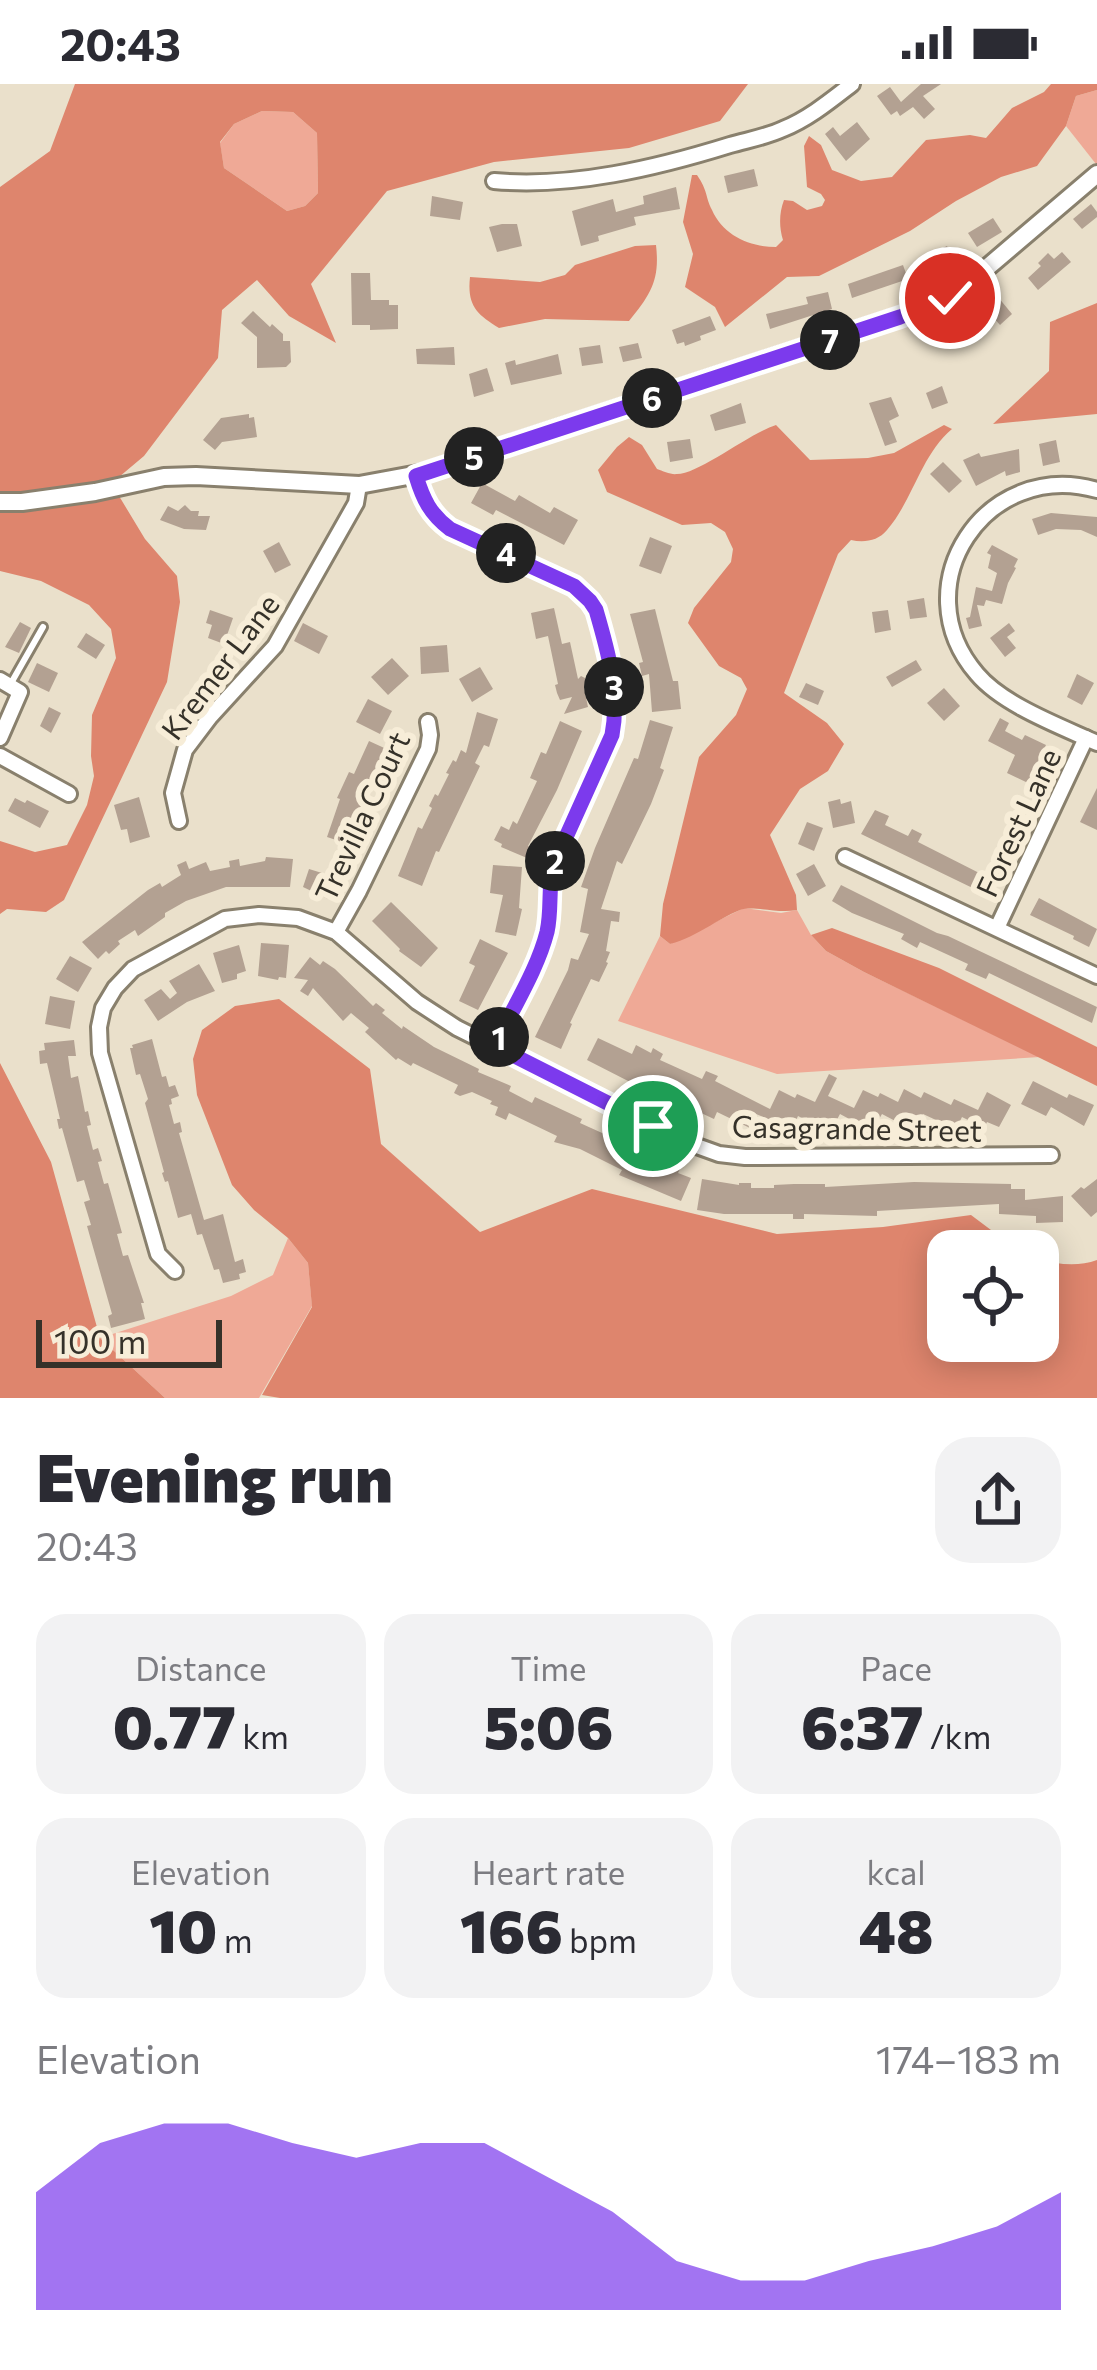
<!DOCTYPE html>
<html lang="en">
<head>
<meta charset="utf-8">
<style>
	:root { --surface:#fff; --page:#f2f2f3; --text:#2b2b33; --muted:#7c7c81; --accent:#7c3aed }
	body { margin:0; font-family:Commissioner,sans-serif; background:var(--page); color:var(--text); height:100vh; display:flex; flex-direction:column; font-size:45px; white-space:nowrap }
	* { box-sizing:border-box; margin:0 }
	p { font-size:39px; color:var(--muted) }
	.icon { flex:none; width:66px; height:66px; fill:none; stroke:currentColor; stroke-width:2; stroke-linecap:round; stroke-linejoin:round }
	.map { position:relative; height:1314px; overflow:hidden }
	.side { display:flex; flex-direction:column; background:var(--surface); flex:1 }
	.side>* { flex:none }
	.fabs { position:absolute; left:927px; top:1146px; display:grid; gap:24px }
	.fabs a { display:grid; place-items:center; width:132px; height:132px; border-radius:24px; background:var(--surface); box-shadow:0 6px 30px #0003; font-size:60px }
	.scale { position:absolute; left:36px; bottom:30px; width:186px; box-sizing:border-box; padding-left:12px; border:6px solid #353129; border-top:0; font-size:33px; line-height:42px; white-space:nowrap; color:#353129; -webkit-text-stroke:9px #f7edd8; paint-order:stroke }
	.pin { position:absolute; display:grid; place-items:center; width:102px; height:102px; color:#fff; margin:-51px; border:6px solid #fff; border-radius:50%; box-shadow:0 3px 12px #0007 }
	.km { position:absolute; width:60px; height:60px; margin:-30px; border-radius:50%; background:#222; color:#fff; font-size:33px; line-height:60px; text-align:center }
	.round { display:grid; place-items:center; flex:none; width:126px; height:126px; border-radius:36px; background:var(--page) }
	.head { display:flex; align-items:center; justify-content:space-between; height:204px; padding:0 36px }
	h1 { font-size:66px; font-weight:800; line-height:90px }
	.figures { display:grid; grid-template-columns:repeat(3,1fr); gap:18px; height:204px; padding:12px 36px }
	.figures div { display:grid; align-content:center; border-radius:30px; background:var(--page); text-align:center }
	.figures b { font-size:60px; font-weight:800 }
	.figures small { font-size:33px; font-weight:400 }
	.figures p { font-size:33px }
	.chart { height:336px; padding:24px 36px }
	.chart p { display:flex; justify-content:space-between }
	.chart svg { width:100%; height:216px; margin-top:12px; fill:var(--accent); opacity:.7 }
	.status { display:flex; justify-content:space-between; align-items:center; height:84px; padding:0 60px; background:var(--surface); direction:ltr }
	.status svg { height:33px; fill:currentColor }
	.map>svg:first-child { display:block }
</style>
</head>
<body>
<div class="status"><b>20:43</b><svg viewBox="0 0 49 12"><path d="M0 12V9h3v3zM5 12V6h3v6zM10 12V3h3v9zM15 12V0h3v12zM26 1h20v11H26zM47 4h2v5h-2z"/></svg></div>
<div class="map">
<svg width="1097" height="1314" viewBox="0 0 1097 1314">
	<rect width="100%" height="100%" fill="#eae0cb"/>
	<g fill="#efa996">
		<polygon points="1097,6 1097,80 1096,80 1066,42 1076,12"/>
		<polygon points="262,27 293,28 317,49 318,109 305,122 287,127 224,84 220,59 234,40"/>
		<polygon points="744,824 781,829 797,826 811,851 826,867 864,888 1040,973 777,990 618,937 660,852 670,860"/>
		<polygon points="288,1154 308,1179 312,1222 259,1314 165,1314 100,1254 231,1212 273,1191"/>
	</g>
	<g fill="#de856d" fill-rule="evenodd">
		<path d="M75,0H748L720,37L629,64L494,78L387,107L311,200L336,259L289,232L257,196L222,226L218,274L144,372L119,393L64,406L0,408V103L50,67ZM262,27L293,28L317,49L318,109L305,122L287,127L224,84L220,58L234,40Z"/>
		<path d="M1051,0H1097V6L1076,12L1066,42L1037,82L1001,93L956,117L910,147L819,192L787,193L725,243L715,223L685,203L693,170L683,138L692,91H697C708,107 705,112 712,126C723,151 749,163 776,163L783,156C779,143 779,129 784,116L793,117L807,126L822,122L825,116L821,110L807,103L804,62L809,52L821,61L832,86L861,97L892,93L926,56L970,51L986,54L1012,24L1044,8Z"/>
		<path d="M656,161C660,196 651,210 629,237L545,235L499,244C476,230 467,221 470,193L540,198L565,191L575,181L635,162Z"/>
		<polygon points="1097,219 1097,330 993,340 1049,287 1050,238"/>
		<path d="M776,341L810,376L868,374L894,369L944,341L952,345C921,371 913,416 887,446C878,457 864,459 851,456L838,470L784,609L827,639L844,660L828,687L800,705L770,751L796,811L797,826C777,830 753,821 740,826C715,836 699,852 670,860L660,852L663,820L699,673L736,631L747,605L741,594L719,582L688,539L694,524L731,478L733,465L725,448L711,439L682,441L607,408L598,386L617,363L629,353L642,361L657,385C663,387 671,391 677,390C699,390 748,350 776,341Z"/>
		<polygon points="119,412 145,455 177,492 180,518 167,598 64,816 46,828 7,825 0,830 0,757 35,768 67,761 87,721 94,692 91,672 92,631 116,574 111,545 89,521 41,497 0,487 0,426 67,422"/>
		<polygon points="832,844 939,884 1097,963 1097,1002 864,888 826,867 811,851"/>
		<path d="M279,915L370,985L381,1060L480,1148L592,1105L777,1150L883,1143L971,1131L1019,1167H948V1257H1038V1174C1057,1181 1078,1183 1097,1176V1314H280L262,1311L312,1223L308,1179L288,1154L254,1126L232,1101L197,1011L193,975L202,946L235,922Z"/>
		<polygon points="0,979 51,1078 100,1254 165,1314 0,1314"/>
	</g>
	<g fill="#b3a192">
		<polygon points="921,0 941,0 923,12 935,25 924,35 913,23 900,32 897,27 891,31 877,12 890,3 901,18"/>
		<polygon points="857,38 870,55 846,77 825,50 833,43 840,52"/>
		<polygon points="754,85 758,102 728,109 724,92"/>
		<polygon points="676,103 680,125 634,133 636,141 598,152 599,157 581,162 572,127 613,115 616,128 644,120 643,112"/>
		<polygon points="432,112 463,118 460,136 430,132"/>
		<polygon points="1091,120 1097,128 1097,133 1082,145 1073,135"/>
		<polygon points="993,134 1002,148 977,163 968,149"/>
		<polygon points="502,140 517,140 522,162 497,168 489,143"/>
		<polygon points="947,162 953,176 934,185 927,172"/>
		<polygon points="1062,168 1071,178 1038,206 1028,194 1041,182 1038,179 1048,169 1054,175"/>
		<polygon points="903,181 908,195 852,214 848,200"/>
		<polygon points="351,189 370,189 371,216 389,216 389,221 398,221 398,245 370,246 370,241 352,241"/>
		<polygon points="828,208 832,225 770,245 766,230 808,220 806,213"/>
		<polygon points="998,213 1012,230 1000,241 985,224"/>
		<polygon points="253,227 270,243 272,240 283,250 283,257 290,257 291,278 286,283 257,284 257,253 241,239"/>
		<polygon points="710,232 716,246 700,252 701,256 685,262 684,258 677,260 672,246"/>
		<polygon points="638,259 642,274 623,278 619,263"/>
		<polygon points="600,261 603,279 582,282 579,264"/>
		<polygon points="454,263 455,281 417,280 416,265"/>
		<polygon points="558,270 562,290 511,301 505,279 515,276 516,281"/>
		<polygon points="487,284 494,307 474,313 469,290"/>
		<polygon points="942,302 948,319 932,325 926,309"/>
		<polygon points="891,313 899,332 889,337 897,358 885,362 869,319"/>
		<polygon points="741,319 746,339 715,347 710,331"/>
		<polygon points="249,330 249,334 254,333 257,353 222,358 215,366 203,356 221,334"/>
		<polygon points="690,355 693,374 670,378 667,358"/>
		<polygon points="1056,356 1060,378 1043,382 1039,360"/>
		<polygon points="1019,365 1020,388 1006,392 1005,387 976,402 963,376 979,369 981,373"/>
		<polygon points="943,378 962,397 949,409 930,390"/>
		<polygon points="482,399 515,417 519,411 550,429 554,423 578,436 564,461 496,426 493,431 471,419"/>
		<polygon points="185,421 191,427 199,427 198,432 210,432 206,446 184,445 160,436 168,422 178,427"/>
		<polygon points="1051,429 1097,433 1097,453 1081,446 1056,445 1038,451 1032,435"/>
		<polygon points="650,453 672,462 661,490 639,482"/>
		<polygon points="279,458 291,481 275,489 263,467"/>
		<polygon points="992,461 1018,475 1014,483 1016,484 1008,499 1002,520 986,516 984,522 977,521 982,542 969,545 966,534 970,533 976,503 992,507 997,489 988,484 991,471 987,469"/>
		<polygon points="924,514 927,533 910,535 907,517"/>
		<polygon points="554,524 562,560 570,558 578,595 581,592 585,594 587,603 584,604 588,623 564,630 572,613 560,616 557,609 555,601 558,600 548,552 536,555 531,529"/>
		<polygon points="655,525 673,597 678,597 681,625 652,628 649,590 642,592 639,579 643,578 630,530"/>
		<polygon points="210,526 233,534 224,560 208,554 212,541 206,539"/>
		<polygon points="888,526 891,546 875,549 872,528"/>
		<polygon points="20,538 31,544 19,569 5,563"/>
		<polygon points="303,539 328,552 319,570 294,557"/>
		<polygon points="1009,539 1015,547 1007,553 1016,564 1005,573 990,554"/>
		<polygon points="86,549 105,561 96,575 77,563"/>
		<polygon points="447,561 449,588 421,590 420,563"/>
		<polygon points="392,574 409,592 388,611 371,593"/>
		<polygon points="916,576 922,586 892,603 886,593"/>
		<polygon points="37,579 58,589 49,608 28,598"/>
		<polygon points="480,583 493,605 472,618 459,595"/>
		<polygon points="1077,590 1094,599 1082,621 1067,613"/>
		<polygon points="806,599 824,607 818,621 799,613"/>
		<polygon points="944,604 960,622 944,637 927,619"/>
		<polygon points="368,615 392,627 380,650 356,638"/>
		<polygon points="49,623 61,629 51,649 40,642"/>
		<polygon points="477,628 498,635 489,663 484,661 475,679 480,682 439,768 436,767 422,802 398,792 418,743 422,745 432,724 429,722 435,710 438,712 449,690 446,689 453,676 456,678 461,666 466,669"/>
		<polygon points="1000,634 1009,639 1005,647 1022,656 1025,651 1046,661 1028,699 1007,689 1015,671 988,657"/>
		<polygon points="650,636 673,643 660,684 664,686 651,720 622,780 617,777 601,825 620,828 619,838 611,837 606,867 610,868 606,878 608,879 599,898 591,895 570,939 572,940 561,965 535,953 568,886 571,874 578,876 589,850 580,848 588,805 581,803 595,764 634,674 638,675"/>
		<polygon points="560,637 582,647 557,706 528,762 532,764 527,774 501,763 502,760 494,756 501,742 509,746 513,737 517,740 537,697 530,694 541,668 546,670"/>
		<polygon points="369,657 393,668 382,692 378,690 365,720 351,761 327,753 340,715 337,714 349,688 354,690"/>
		<polygon points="1097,704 1097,746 1080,738"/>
		<polygon points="139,713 150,753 130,759 127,745 121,746 114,721"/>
		<polygon points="15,714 25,719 27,716 49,727 40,744 8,727"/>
		<polygon points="840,715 841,720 851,717 855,739 833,744 828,718"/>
		<polygon points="875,726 889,732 885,741 908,752 912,745 922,750 918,758 993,796 985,810 861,750"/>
		<polygon points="807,738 823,744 814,767 798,760"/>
		<polygon points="266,773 293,775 290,803 226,803 186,817 165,829 165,833 138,852 135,846 118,857 120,860 109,870 106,867 98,875 82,858 148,806 160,799 162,803 181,791 177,781 186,777 189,785 206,778 210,787 230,783 229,777 239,775 240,782 265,777"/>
		<polygon points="814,780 826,802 808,812 796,790"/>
		<polygon points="493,781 522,783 519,824 522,825 516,852 495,848 503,811 490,809"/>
		<polygon points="309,785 335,793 328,815 303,803"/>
		<polygon points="841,801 937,849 948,852 1097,923 1092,939 989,889 986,895 965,886 968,880 920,858 917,864 901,855 904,850 852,829 832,817"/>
		<polygon points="1039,814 1097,845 1089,863 1073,855 1074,852 1030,831"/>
		<polygon points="391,818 438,864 421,883 399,867 400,865 372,837"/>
		<polygon points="480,855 508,869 478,926 459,917 475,882 469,879"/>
		<polygon points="261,859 289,861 286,894 279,893 278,896 258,892"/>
		<polygon points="239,861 246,887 237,890 237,895 222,899 213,869"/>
		<polygon points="70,872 92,884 78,908 56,895"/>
		<polygon points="310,873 320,881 323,877 335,885 373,922 376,919 385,926 382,929 402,945 403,942 434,963 479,985 478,988 511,1002 509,1007 532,1019 535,1013 582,1035 580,1039 633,1063 634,1060 680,1085 678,1089 691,1094 681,1117 619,1091 622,1086 580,1065 554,1058 557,1052 509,1029 506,1036 495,1031 498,1023 490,1020 492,1017 472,1008 460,1012 454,1009 458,1001 413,979 411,982 398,974 396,976 365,948 369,944 351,929 343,937 313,904 308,912 300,907 308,896 294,894"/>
		<polygon points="199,880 215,907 187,918 158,937 144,916 161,905 170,915 177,909 169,897"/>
		<polygon points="50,912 75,917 70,945 45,940"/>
		<polygon points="598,954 632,970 636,961 651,969 653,964 663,970 660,976 702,995 706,987 718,992 715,997 770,1025 779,1006 795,1014 797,1010 815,1018 829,990 837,994 828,1012 854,1024 863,1006 878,1013 880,1009 898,1018 904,1005 921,1014 924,1008 951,1021 954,1015 978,1026 987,1008 1011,1021 999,1043 987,1038 984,1044 962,1033 957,1043 952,1041 951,1043 923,1030 917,1042 903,1035 901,1040 882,1030 874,1044 867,1041 866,1044 840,1030 833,1043 821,1037 818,1042 798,1032 792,1045 756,1030 750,1044 717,1028 714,1035 699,1028 697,1032 667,1016 667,1014 655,1008 657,1004 641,995 639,998 634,996 632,999 587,976"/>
		<polygon points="152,955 162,993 166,992 169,1003 175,1001 179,1012 171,1015 172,1020 169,1021 174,1040 180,1038 182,1048 179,1049 204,1136 223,1130 235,1178 243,1175 246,1188 239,1190 240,1195 223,1199 219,1185 214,1186 202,1150 197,1151 191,1130 178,1134 168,1097 165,1098 162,1089 164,1088 145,1019 148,1015 140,990 136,991 130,964 133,964 132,961"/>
		<polygon points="74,956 76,972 68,972 71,994 78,992 85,1028 88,1027 91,1041 87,1042 93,1066 98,1064 102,1077 98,1078 104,1100 108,1099 122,1149 117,1150 123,1172 128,1171 144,1219 141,1219 145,1235 111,1244 108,1232 112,1230 87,1142 91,1141 84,1118 90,1116 84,1096 77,1098 62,1044 59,1045 57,1035 60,1035 47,979 40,980 39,967 45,966 44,959"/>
		<polygon points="1033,997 1067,1014 1069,1010 1094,1021 1084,1042 1051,1023 1046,1032 1021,1020"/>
		<polygon points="702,1095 739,1101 739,1099 751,1099 751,1104 774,1104 774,1101 794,1100 825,1100 825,1103 914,1098 1011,1100 1011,1105 1025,1105 1025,1116 1063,1112 1063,1138 1036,1139 1036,1132 999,1130 999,1120 877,1127 877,1132 804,1130 804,1135 793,1135 793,1130 724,1130 697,1126"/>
		<polygon points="1097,1095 1097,1128 1091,1133 1071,1112 1081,1103 1084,1105"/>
	</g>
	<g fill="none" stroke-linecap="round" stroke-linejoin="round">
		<g stroke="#89806d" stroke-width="12">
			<polyline id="service" points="10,601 43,543"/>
		</g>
		<g stroke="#89806d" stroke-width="20">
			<g id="minor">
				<path d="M494,97C572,104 656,84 730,61C747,56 766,53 783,45C808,35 830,17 852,0"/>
				<path d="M416,391C424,414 430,430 450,445L574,502C582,508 590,515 594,524C609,553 618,619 612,651L553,782C548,804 552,826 547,848C538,885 512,927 495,961"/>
				<path d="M1097,406C986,374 901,502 977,590C1003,621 1060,642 1097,659"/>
				<polyline points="0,596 20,608 0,654"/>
				<polyline points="0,672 69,710"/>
				<polyline points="179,737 173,709 185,666 210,633 275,562 356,419 359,401"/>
				<polyline points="845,773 1097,892"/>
				<polyline points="997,844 1086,654"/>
				<polyline points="336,848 359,807 428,665 430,651 428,638"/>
				<polyline points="175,1187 158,1170 100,969 99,943 103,924 115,904 133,885 225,835 259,831 298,834 336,848 417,918 457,944 683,1057 719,1070 745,1073 1051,1071"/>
			</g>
		</g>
		<g stroke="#89806d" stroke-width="22">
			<polyline id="tertiary" points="0,418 22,418 95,408 164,393 196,392 359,401 424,389 944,218 962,205 1097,90"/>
		</g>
		<use href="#service" stroke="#fff" stroke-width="6"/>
		<use href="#minor" stroke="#fff" stroke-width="14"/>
		<use href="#tertiary" stroke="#fff" stroke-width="16"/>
	</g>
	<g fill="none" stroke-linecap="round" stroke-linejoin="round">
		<g stroke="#fff" stroke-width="24">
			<path id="route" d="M653,1042L495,962C512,925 537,887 547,848C552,826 548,804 553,782L612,651C620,609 608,567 596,526L590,517L574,502L450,445C430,430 423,415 416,392L900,233L950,214"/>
		</g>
		<use href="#route" stroke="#7c3aed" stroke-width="15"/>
	</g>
	<g text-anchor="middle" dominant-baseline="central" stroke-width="12" stroke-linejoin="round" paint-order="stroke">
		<g font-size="30" fill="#353129" stroke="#f7edd8">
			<text transform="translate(219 582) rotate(-53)">Kremer Lane</text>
			<text transform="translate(361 732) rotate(-65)">Trevilla Court</text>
			<text transform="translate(1017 738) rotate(-65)">Forest Lane</text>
			<text transform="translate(857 1043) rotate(1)">Casagrande Street</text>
		</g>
	</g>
</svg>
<div class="fabs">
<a><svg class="icon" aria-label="locate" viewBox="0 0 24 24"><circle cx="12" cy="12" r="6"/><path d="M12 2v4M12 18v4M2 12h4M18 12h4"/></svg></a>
</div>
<div class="scale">100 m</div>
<div class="pin" style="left:653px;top:1042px;background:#1e9e55"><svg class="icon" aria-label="arrive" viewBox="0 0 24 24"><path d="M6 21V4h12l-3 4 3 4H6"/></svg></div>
<div class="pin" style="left:950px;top:214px;background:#d93025"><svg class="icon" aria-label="check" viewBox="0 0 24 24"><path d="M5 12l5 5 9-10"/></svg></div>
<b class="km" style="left:499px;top:953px">1</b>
<b class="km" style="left:555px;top:777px">2</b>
<b class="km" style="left:614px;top:603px">3</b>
<b class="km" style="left:506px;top:469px">4</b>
<b class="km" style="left:474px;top:373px">5</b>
<b class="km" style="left:652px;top:314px">6</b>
<b class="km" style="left:830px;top:256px">7</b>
</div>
<section class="side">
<div class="head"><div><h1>Evening run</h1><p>20:43</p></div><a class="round"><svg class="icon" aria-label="share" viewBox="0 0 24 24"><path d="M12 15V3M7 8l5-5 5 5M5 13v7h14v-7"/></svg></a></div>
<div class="figures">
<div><p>Distance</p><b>0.77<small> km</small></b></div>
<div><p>Time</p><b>5:06</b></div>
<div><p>Pace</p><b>6:37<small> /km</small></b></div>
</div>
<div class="figures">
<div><p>Elevation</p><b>10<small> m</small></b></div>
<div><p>Heart rate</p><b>166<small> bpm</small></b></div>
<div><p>kcal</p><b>48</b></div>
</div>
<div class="chart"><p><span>Elevation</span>174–183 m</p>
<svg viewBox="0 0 160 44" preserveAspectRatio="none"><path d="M0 44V20L10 10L20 6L30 6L40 10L50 13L60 10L70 10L80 17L90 24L100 34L110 38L120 38L130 34L140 31L150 27L160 20V44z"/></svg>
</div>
</section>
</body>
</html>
